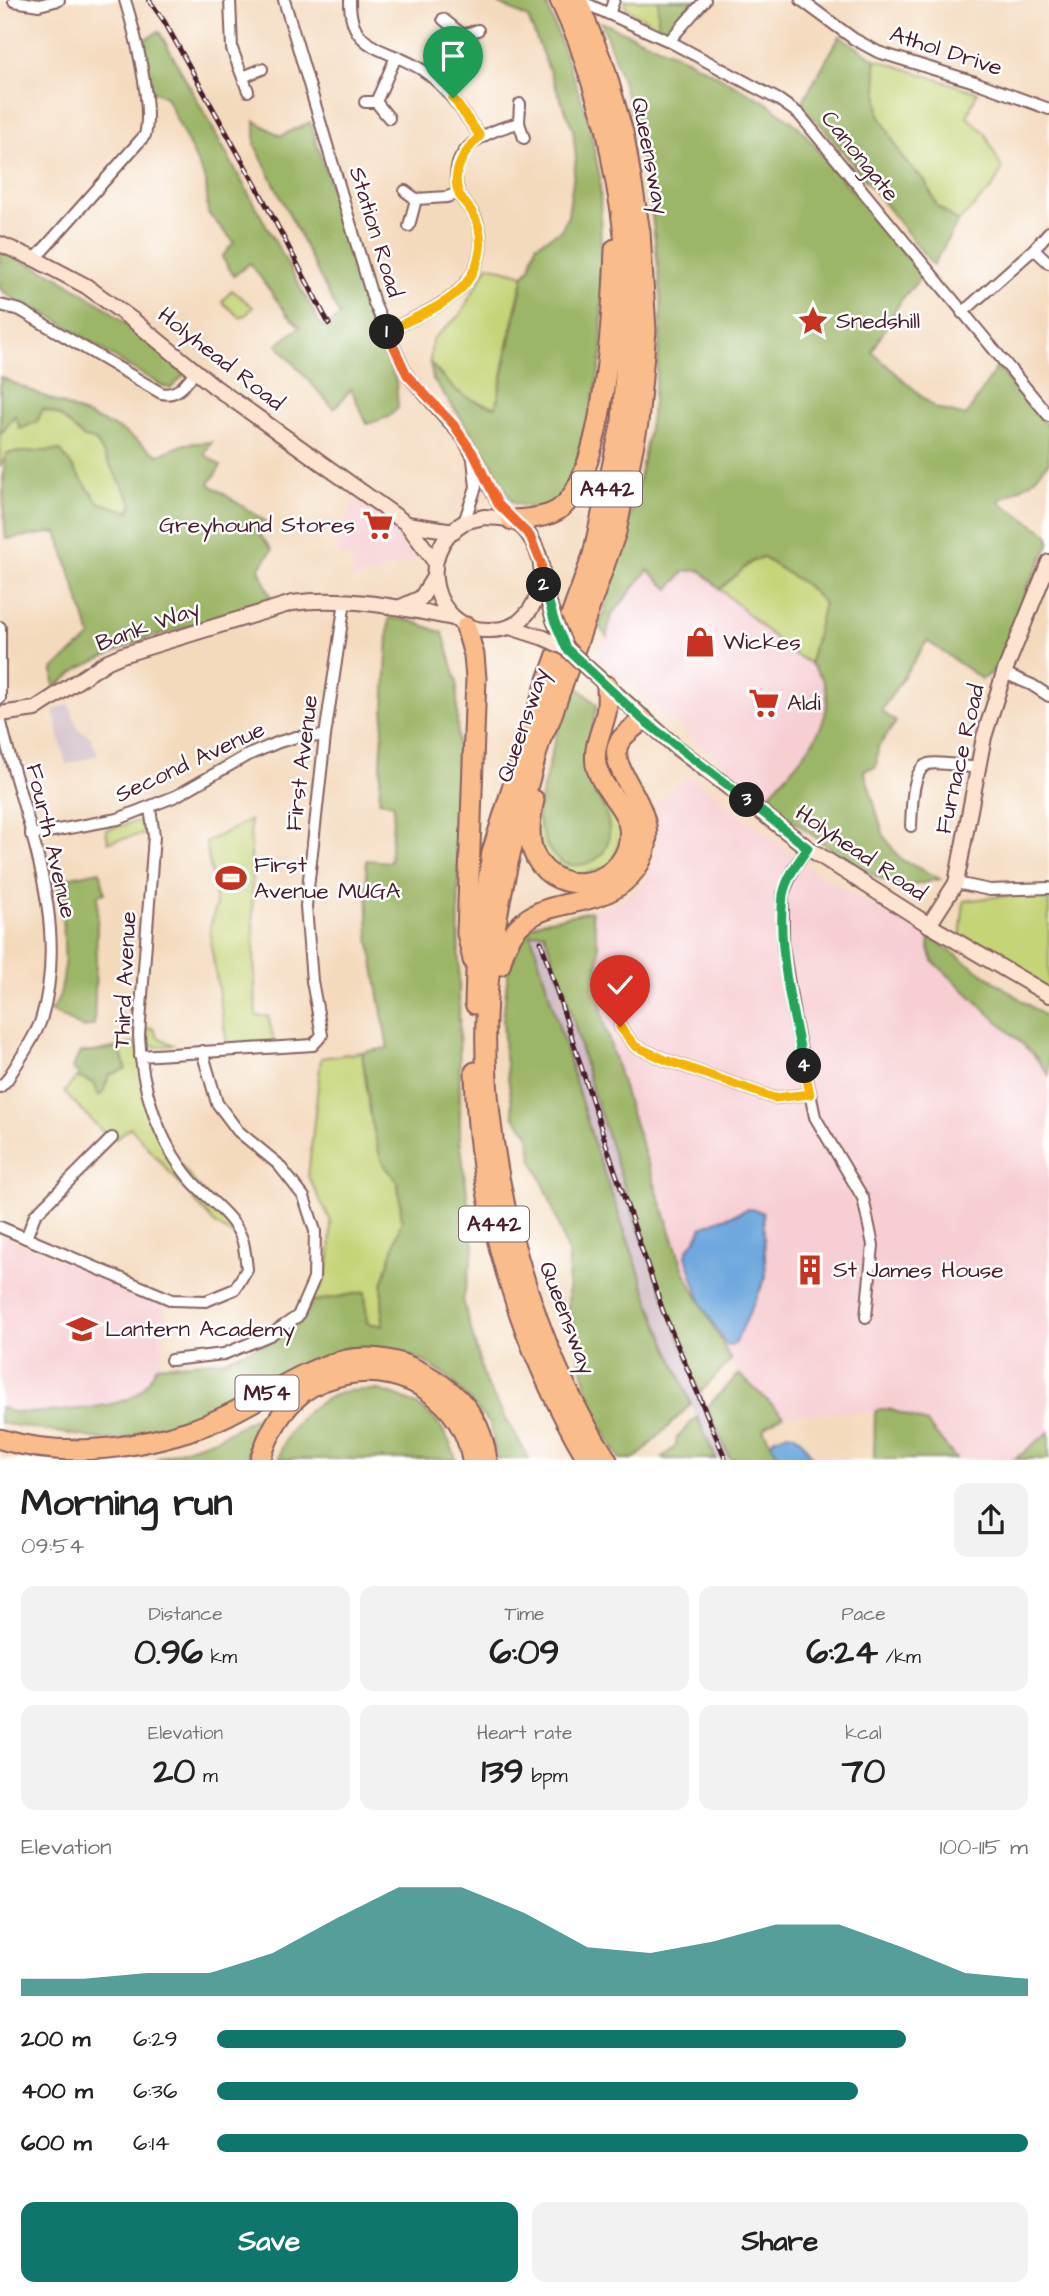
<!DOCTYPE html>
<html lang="en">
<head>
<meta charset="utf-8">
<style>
	:root { --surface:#fff; --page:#f2f2f2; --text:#222; --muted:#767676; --accent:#0f766e }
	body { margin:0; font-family:"Architects Daughter",sans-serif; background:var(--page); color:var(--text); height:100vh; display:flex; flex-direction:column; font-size:26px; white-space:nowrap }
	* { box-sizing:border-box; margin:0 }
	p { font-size:23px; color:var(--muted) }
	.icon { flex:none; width:38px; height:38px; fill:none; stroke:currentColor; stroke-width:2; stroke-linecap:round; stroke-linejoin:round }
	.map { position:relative; height:1460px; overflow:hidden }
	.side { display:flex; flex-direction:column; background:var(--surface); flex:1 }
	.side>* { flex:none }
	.pin { position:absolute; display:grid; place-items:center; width:60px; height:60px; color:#fff; margin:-72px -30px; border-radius:50% 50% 50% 0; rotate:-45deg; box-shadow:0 0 7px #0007 }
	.pin .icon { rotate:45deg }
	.km { position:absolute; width:35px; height:35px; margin:-18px; border-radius:50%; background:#222; color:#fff; font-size:19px; line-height:35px; text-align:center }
	.round { display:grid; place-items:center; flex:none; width:74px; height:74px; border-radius:14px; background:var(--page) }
	.headline { display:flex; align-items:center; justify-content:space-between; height:119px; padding:0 21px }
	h1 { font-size:38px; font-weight:700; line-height:52px }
	.stats { display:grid; grid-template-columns:repeat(3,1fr); gap:10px; height:119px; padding:7px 21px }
	.stats div { display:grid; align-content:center; border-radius:14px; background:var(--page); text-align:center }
	.stats b { font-size:35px; font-weight:700 }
	.stats small { font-size:19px; font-weight:400 }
	.stats p { font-size:19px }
	.chart { height:196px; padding:14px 21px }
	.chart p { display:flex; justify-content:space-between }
	.chart svg { width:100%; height:126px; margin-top:7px; fill:var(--accent); opacity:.7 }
	.button { display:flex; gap:14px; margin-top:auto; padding:14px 21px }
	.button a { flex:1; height:80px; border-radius:14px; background:var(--accent); color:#fff; font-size:28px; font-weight:700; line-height:80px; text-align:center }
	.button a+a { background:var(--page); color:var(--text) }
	ul { padding:0 21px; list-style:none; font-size:23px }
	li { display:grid; grid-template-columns:112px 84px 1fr; align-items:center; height:52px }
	li i { height:18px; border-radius:9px; background:var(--accent) }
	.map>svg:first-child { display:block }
</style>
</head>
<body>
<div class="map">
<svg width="1049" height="1460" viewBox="0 0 1049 1460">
	<rect width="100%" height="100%" fill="#fff"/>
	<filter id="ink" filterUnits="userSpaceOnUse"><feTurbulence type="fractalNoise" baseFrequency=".0143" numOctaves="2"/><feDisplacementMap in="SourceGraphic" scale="14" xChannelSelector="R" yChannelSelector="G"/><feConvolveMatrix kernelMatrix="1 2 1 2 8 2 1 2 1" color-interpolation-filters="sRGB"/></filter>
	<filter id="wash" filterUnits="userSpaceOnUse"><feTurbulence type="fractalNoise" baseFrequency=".00686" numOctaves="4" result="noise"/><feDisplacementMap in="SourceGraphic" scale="28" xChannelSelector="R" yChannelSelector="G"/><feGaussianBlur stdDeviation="1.57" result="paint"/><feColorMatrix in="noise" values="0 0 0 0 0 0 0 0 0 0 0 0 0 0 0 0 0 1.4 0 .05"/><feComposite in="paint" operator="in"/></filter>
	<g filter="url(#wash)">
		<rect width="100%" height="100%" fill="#f4dabd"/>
		<g fill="#f7cfd3" fill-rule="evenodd">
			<polygon points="353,499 389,524 407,543 416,560 351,580 353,560 336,553"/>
			<polygon points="648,570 700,570 790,652 810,663 823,681 828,701 822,724 813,741 765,799 593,655 607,637 610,617"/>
			<path d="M689,775L815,872L930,937L929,949L1033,1054L1049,1075V1432L1015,1459H956L919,1419L889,1409H880L875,1412L783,1415L739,1374L684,1271L628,1104L604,1023L597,982L599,948L591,911L620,902L644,885L657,851V820L653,805ZM747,1209L726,1345L702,1304L686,1256L687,1249L717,1219L732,1217Z"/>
			<polygon points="0,1235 166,1304 159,1399 108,1416 0,1415"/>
		</g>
		<g fill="#d2bdc7">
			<polygon points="69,704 78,729 90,736 98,755 66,765 53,710"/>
			<polygon points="544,931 571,1012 590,1083 637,1225 683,1351 730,1459 716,1459 697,1417 653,1311 596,1150 530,934"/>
		</g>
		<g fill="#c5d477" stroke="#887a51" stroke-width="2">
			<polygon points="625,0 695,0 668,32 626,8"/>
			<polygon points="875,59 977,92 967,117 985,133 1002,169 993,187 958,222 937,206 925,181 903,159 879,114"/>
			<path d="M488,265L524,275L513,319L496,407C461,399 453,390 430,363L432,340L460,315Z"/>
			<polygon points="232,290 253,307 245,316 243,315 241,318 222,302"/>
			<polygon points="42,409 59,415 83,437 96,441 133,504 129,512 98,502 60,450 8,453 0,466 0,435 16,415 20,429"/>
			<polygon points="762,557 806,585 824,603 810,663 790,652 720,589 751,562"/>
			<path d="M591,767L624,825L612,866L572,877L547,863L534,828L537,812C546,843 555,882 597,858L605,809L597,796Z"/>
			<polygon points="250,820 256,1016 268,1016 274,1041 227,1044 212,951 210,928 216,905 206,842"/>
			<polygon points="134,822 142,822 148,833 108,842 106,830"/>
			<polygon points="1026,893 1049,896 1049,990 960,938 964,901"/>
			<polygon points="147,1028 153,1028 158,1037 173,1045 157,1047 149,1044"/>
			<polygon points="136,1043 162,1143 223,1216 238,1239 215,1224 130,1127 116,1139 110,1132 106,1135 64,1092 77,1077 94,1083 99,1095 109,1075 126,1069 119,1047"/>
			<polygon points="362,1052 371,1119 381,1160 398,1183 402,1220 382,1285 383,1326 367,1323 365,1292 311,1302 330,1259 331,1221 308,1176 321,1058"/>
		</g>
		<g fill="#9cb668" stroke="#736a4a" stroke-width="2">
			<path d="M492,0L546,2L588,118L600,178L602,354L586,440L564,495L541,510L513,503L486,453L433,379L430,363C453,389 461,399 496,407L524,275L530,268L536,245L561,230L568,216L576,159L573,129L528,18Z"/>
			<polygon points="658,0 695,0 668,32 658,26"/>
			<path d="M601,22L686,59L764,101L799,127L922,276L901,300L872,352L935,408L966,416L997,367L1049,428V462L1031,482L998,501L1049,535V545L1027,588L996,669L982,679L927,641L881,711L896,722L878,747L876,767L864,770L884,836L900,859L940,879C928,881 914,887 902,885C864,880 798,823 765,799C790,769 842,725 823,681C821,675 814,668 810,663L824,603L806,585L762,557L751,562L720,589L700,570L685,571L669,589L648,570L610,617L607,637L599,626C632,523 658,417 661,308C661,289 658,269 656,249C648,168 631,98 601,22Z"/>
			<polygon points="159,31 322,327 340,317 255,145 255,121 281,136 310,122 371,316 396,382 398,408 388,417 367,424 351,389 334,409 277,345 300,327 287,314 250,263 234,276 222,257 234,242 208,213 206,181 166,97 150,90 142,57 145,40"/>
			<polygon points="840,36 875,59 879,114 903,159 925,181 937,206 958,222 933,265 823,127 800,106"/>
			<polygon points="0,250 56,276 108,309 185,374 171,388 165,387 126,365 53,317 18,302 0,289"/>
			<path d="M0,377L121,430L158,455L185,444L212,442L204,454L221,466L209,484L269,524L260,535L272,550L259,569L273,602L141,640L80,668L54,688L53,669L91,637L57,532L6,539C4,511 0,479 7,453L60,450L98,502L129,512L133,504L96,441L83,437L59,415L43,409L37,422L20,429L15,415L0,435Z"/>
			<path d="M389,618L409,620L443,633L457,682L460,1139L474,1248L463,1300L485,1382L529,1459H497L490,1424L449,1378L422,1360L386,1350L348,1348L314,1362L215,1413L146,1437L107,1440L0,1423V1407C5,1409 10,1412 15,1412C38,1414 116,1408 134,1396C145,1389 151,1377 157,1366L224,1360L270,1341L302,1321L311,1302L365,1292L367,1323L383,1326L382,1285L402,1220L398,1183L381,1160L371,1119L362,1052L388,1048L369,938L366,860L390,862L394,804L379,801Z"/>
			<path d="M570,680L597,705C590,731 589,754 593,781C594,792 601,800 605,811C613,832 611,857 585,864C551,872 542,838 537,812Z"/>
			<path d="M100,871L105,893L98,895L94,1025L84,1028L50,1011C74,991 62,909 57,880Z"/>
			<polygon points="591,911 599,948 597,982 604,1023 628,1104 684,1271 731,1360 700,1393 637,1225 590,1083 571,1012 544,932 531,934 596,1150 653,1311 691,1404 635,1459 620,1459 597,1420 588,1392 568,1308 569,1257 548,1194 533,1161 528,1132 514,1117 505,1057 503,1019 508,971 526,929 540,922"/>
			<polygon points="930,937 1049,1019 1049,1075 1033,1054 933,961 929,949"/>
			<polygon points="119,1047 126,1069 109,1075 103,1093 99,1096 94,1083 77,1077 79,1073 72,1069 80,1052 93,1052"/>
			<polygon points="739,1374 783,1415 763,1429 780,1459 730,1459 707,1407"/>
			<path d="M378,1390C421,1402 442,1416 456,1459H279C285,1427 317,1396 350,1391C359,1390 369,1390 378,1390Z"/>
			<polygon points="880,1409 889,1409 927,1423 956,1459 874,1459 875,1412"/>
			<polygon points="268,1410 250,1443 249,1459 156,1459 218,1438"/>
			<polygon points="697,1417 716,1459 663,1459 662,1458 676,1446 677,1437"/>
			<polygon points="1049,1432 1049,1459 1015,1459"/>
		</g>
		<g fill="#6ea8de" stroke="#5c6484" stroke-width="2">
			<path d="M747,1209L757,1210L763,1213L766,1277L735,1344L726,1345L702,1304L686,1256C687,1244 699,1240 701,1228C716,1219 731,1217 747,1209Z"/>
			<path d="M788,1433C803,1436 806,1448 813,1459H780L771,1444L773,1439Z"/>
		</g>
	</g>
	<g filter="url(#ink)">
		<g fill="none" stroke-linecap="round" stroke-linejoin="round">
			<g stroke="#86605e" stroke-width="14">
				<g id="street">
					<polyline points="230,0 232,49 248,91"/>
					<polyline points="284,0 374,303 407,375 463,439 498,504 512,520"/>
					<path d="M350,0C349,56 394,47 428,74C450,91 464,114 480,136"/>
					<polyline points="578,0 669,41 779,100 799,114 1049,416"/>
					<polyline points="801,0 854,39 878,52 975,82 1049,109"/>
					<polyline points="14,1 39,5 59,0"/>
					<polyline points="609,14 614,0"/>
					<polyline points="443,19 463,35 478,30"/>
					<polyline points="669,41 705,0"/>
					<polyline points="243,77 262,69"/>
					<polyline points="437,81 460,48 463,35"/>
					<polyline points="365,102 376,102 389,118"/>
					<polyline points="376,102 396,57"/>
					<polyline points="520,104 519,123 524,138"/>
					<polyline points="405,191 416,199 409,226"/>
					<polyline points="416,199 447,197 458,193"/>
					<polyline points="1034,249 1049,263"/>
					<path d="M35,259L145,135C153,104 135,32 125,0"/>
					<path d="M0,305L20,310L161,393C178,397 186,383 196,371"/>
					<polyline points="962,313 1034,249 1049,232"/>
					<path d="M387,332C412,318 446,306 465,284C482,263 486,236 473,213C468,206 460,199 458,191C447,148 486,131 519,123"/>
					<polyline points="464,522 476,487 473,459"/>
					<polyline points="0,627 0,698"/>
					<polyline points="1004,673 1032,685 1049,696"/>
					<path d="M0,718C22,817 72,918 41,1020C34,1040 18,1061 7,1080L0,1087"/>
					<path d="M911,826C912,811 911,770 928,764C938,761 967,767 978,768"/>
					<polyline points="31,835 118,819 176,796 246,756 279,742 296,737 325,736"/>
					<polyline points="808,848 794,868 783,894 783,946 795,1021 815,1117 863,1198 873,1245 866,1317"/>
					<polyline points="956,883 990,890 1049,888"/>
					<polyline points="620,1027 635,1046 666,1060 774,1098 810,1094"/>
					<polyline points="140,1056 313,1045 322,1035 312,981 306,906 325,736 345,601"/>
					<path d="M0,1227L172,1300L206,1301L235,1289L247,1269C246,1260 245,1251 243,1242C235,1216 208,1200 191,1180C157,1140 141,1086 139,1035L154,836L150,808"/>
					<polyline points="26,1238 35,1215 112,1138"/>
					<polyline points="171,1360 224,1354 270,1335 298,1316 314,1279 315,1231 304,1197 278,1164 238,1131 217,1103 202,1051"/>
				</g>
			</g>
			<g stroke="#86605e" stroke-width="18">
				<g id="secondary">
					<polyline points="0,244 35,259 86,286 134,321 215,387 407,524 435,562"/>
					<path d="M484,517C492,518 503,517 510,520C530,527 541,554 542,573C542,588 535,606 524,617C515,627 504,630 490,630C432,632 414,551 463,523C469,520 477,519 484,517Z"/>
					<polyline points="407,524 454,531"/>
					<polyline points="542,579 554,620"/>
					<polyline points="401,607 421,598 434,577"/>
					<polyline points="510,627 544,638"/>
					<polyline points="584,665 677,748 808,848 929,925 1049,995"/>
					<path d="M0,714L35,709L108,661L122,655L292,603C345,596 400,607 453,618"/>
					<polyline points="929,925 956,883 984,737 1004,673 1049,562"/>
				</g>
			</g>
			<g stroke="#86605e" stroke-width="23">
				<g id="highway">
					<path d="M577,0L605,69L624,136L640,232L646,330L638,423L616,532L550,720L541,738C517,823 493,909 487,998C477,1146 525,1335 607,1460"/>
					<path d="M512,520C527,519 545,518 558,510C606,479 613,304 615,249"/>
					<polyline points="466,627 474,655 476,678 467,933 473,960"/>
					<path d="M534,800C530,817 527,841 536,858C559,899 621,886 629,842C635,809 602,794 596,765C593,746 602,731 606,713C608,705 607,695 607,686"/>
					<path d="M500,965C520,879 595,924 635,870C675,816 600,771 620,741C625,733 636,726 643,720"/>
					<polyline points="475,1004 476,971 492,852 535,716 593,555 622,421 628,327 627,258 621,211 606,127 578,40 560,0"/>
					<path d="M475,1072C478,1209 518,1342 588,1460"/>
					<path d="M0,1439C63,1458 126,1450 188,1431C279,1404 343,1313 442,1385C468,1403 483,1428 487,1460"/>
					<path d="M260,1460C269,1432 281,1410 303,1392C316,1382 333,1377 348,1374C405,1364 463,1400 472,1460"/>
				</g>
			</g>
			<use href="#street" stroke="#fff" stroke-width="10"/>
			<use href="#secondary" stroke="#fde4d1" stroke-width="14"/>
			<use href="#highway" stroke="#fabc8b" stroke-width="19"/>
			<g stroke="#4a1f2b" stroke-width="5">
				<g id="rail">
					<polyline points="149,0 164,21 258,189 329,324"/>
					<polyline points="541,942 610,1156 663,1311 726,1460"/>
				</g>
			</g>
			<use href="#rail" stroke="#fff" stroke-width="2.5" stroke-dasharray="8" stroke-linecap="butt"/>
			<g stroke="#86605e" stroke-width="18" stroke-linecap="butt">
				<g id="secondary-bridge">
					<polyline points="554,620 566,648"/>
					<polyline points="544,638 566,648 584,665"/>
				</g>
			</g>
			<use href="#secondary-bridge" stroke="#fde4d1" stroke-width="14"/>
		</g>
	</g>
	<g fill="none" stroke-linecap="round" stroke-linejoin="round" filter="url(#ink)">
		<g stroke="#fff" stroke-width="14">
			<path id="split-1" d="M387,332C412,318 448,306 466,283C482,262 486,235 472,212C468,206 462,200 459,194C450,173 465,150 480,136L453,98"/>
		</g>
		<g stroke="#fff" stroke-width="14">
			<polyline id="split-2" points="387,332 407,375 453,424 473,453 498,504 530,536 541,563 544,585"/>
		</g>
		<g stroke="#fff" stroke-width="14">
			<polyline id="split-3" points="544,585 554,620 566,648 643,720 747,800"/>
		</g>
		<g stroke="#fff" stroke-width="14">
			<path id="split-4" d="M747,800L808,848C798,862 786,878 783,895C777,949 793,1014 804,1066"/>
		</g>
		<g stroke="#fff" stroke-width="14">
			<polyline id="split-5" points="620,1027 635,1046 666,1060 774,1098 810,1094 804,1066"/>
		</g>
		<use href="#split-1" stroke="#f5b400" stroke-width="9"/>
		<use href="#split-2" stroke="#f0652b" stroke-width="9"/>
		<use href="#split-3" stroke="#22a559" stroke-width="9"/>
		<use href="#split-4" stroke="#22a559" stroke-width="9"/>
		<use href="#split-5" stroke="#f5b400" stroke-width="9"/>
	</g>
	<defs>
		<g id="sight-bare" transform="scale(2.415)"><path d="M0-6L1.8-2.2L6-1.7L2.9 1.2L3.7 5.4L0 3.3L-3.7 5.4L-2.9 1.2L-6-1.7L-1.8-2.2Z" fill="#c8321e" stroke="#fff" stroke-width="2.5" paint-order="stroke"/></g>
		<g id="supermarket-bare" transform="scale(2.415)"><path d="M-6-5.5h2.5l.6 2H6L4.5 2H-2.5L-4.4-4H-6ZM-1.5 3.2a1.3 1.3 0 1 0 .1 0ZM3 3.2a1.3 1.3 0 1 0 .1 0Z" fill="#c8321e" stroke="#fff" stroke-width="2.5" paint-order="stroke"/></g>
		<g id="shop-bare" transform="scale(2.415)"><path d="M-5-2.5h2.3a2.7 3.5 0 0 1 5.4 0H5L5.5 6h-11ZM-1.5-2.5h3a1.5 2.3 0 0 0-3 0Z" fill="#c8321e" stroke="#fff" stroke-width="2.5" paint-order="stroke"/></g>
		<g id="stadium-bare" transform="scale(2.415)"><path d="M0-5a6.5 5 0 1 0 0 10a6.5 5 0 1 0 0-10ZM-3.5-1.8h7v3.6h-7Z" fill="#c8321e" stroke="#fff" stroke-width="2.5" paint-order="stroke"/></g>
		<g id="building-bare" transform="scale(2.415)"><path d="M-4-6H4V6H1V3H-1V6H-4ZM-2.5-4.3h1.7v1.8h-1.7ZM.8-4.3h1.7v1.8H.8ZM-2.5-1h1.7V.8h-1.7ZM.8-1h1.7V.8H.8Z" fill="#c8321e" stroke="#fff" stroke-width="2.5" paint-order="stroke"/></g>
		<g id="school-bare" transform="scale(2.415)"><path d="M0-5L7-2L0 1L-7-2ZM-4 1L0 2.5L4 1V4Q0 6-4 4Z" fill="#c8321e" stroke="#fff" stroke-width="2.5" paint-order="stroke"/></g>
	</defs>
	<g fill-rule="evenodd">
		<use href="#sight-bare" x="813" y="321"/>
		<use href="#supermarket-bare" x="378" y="525"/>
		<use href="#shop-bare" x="700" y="642"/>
		<use href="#supermarket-bare" x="764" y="703"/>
		<use href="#stadium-bare" x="231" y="878"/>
		<use href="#building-bare" x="810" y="1270"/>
		<use href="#school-bare" x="82" y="1329"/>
	</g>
	<g text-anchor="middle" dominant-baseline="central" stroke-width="5" stroke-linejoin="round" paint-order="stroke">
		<g fill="#fff" stroke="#80626b" stroke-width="2">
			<rect x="572" y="471.5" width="70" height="35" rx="5"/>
			<rect x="459" y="1206.5" width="70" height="35" rx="5"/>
			<rect x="235.5" y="1375.5" width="63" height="35" rx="5"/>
		</g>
		<g font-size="21" font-weight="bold" fill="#4a1f2b">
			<text x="607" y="489">A442</text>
			<text x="494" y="1224">A442</text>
			<text x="267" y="1393">M54</text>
		</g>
		<g font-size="23" fill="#4a1f2b" stroke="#fff">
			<text transform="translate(946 51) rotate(18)">Athol Drive</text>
			<text transform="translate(650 156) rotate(79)">Queensway</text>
			<text transform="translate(860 156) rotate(51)">Canongate</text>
			<text transform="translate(376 232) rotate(73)">Station Road</text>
			<text transform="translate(221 359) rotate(38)">Holyhead Road</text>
			<text transform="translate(148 626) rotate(-20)">Bank Way</text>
			<text transform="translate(523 725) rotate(-71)">Queensway</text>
			<text transform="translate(960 759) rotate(-77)">Furnace Road</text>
			<text transform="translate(190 762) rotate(-25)">Second Avenue</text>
			<text transform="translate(302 763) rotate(-83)">First Avenue</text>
			<text transform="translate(51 841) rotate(77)">Fourth Avenue</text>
			<text transform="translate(861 853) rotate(34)">Holyhead Road</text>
			<text transform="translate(125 980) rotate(-87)">Third Avenue</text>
			<text transform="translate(567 1318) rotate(69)">Queensway</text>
		</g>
		<g font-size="23" fill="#4a1f2b" stroke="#fff" text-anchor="start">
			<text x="836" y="321">Snedshill</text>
			<text x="355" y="525" text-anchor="end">Greyhound Stores</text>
			<text x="723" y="642">Wickes</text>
			<text x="787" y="703">Aldi</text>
			<text x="254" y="865">First<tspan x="254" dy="26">Avenue MUGA</tspan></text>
			<text x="833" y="1270">St James House</text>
			<text x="105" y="1329">Lantern Academy</text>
		</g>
	</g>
</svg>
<div class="pin" style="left:453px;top:98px;background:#1e9e55"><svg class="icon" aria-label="arrive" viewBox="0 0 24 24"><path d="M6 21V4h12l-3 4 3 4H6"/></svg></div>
<div class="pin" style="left:620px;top:1027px;background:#d93025"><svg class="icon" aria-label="check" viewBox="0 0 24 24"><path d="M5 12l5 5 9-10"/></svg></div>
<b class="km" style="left:387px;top:332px">1</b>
<b class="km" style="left:544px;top:585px">2</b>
<b class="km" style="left:747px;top:800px">3</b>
<b class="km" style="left:804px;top:1066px">4</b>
</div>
<section class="side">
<div class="headline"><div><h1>Morning run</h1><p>09:54</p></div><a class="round"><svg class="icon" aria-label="share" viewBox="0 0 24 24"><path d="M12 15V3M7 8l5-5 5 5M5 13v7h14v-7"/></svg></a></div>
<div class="stats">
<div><p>Distance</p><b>0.96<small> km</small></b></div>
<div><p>Time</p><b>6:09</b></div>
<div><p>Pace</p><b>6:24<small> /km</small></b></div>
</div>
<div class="stats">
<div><p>Elevation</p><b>20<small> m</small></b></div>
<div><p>Heart rate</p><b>139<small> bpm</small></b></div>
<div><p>kcal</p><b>70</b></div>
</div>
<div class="chart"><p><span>Elevation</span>100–115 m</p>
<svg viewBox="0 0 160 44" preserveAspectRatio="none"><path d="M0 44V38L10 38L20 36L30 36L40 29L50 17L60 6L70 6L80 15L90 27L100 29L110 25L120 19L130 19L140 27L150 36L160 38V44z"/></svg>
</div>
<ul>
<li><b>200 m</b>6:29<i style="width:85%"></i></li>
<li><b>400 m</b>6:36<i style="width:79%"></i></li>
<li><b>600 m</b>6:14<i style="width:100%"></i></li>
</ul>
<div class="button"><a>Save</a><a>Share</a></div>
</section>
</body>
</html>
